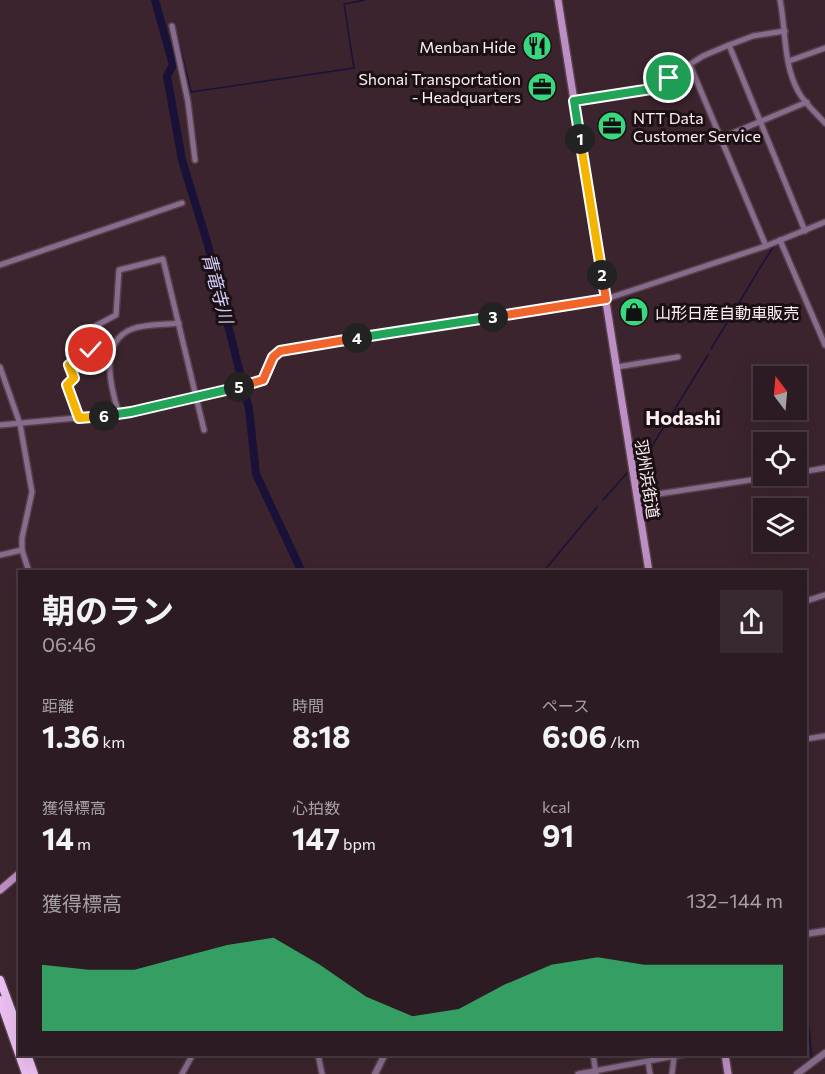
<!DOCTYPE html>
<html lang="ja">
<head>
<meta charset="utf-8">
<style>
	:root { --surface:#2c1b22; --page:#38282f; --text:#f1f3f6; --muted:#a6a1a5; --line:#483940; --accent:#39d87f }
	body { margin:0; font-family:Commissioner,"Noto Sans JP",sans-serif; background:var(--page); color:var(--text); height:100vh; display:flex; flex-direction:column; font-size:22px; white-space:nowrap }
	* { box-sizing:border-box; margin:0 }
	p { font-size:20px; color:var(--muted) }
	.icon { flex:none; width:33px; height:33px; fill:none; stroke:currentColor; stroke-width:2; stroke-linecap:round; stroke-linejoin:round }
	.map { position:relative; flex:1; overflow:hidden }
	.drawer { position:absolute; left:18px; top:570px; width:789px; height:486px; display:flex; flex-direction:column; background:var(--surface); border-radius:0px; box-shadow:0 6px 24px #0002,0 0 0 2px var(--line) }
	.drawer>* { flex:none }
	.needle { width:39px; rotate:344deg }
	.controls { position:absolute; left:753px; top:366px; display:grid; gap:12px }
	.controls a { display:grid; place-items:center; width:54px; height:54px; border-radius:0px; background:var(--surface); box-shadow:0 6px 24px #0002,0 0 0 2px var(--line); font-size:30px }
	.pin { position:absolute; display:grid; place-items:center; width:51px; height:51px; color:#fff; margin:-26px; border:3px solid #fff; border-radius:50%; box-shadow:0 2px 6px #0007 }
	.km { position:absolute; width:30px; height:30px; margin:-15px; border-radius:50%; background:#222; color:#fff; font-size:16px; line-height:30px; text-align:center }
	.round { display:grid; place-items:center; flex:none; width:63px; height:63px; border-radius:0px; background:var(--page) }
	.summary { display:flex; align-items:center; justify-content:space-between; height:102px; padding:0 24px }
	h1 { font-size:33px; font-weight:700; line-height:45px }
	.figures { display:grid; grid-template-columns:repeat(3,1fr); gap:9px; height:102px; padding:6px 24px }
	.figures div { display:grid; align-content:center }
	.figures b { font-size:30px; font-weight:700 }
	.figures small { font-size:16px; font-weight:400 }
	.figures p { font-size:16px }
	.chart { height:168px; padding:12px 24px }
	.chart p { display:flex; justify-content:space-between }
	.chart svg { width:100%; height:108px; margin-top:6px; fill:var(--accent); opacity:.7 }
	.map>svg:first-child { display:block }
</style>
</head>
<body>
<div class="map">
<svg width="825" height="1074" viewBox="0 0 825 1074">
	<rect width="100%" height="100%" fill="#3b242d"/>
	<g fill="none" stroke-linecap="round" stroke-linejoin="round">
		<g stroke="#1a1138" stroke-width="1.5">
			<polyline points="174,22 191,92 354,68 344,4 365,0"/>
			<polyline points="785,242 813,230"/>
			<polyline points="711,349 766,258 775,245 780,243"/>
			<polyline points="638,469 708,355"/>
			<polyline points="603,500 627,473"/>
			<polyline points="543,572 597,507"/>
			<polyline points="806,604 824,598"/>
			<polyline points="806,1001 812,1060"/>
			<polyline points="803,1074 812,1065"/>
		</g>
		<polyline stroke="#1a1138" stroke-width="8" points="155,0 173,65 167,76 182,160 208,245 249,409 256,474 302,572"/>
		<g stroke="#564049" stroke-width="8">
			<g id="minor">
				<path d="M780,0C786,29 783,64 798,91C804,103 816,113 825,123"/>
				<polyline points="172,26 188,102 195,160"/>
				<polyline points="729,45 805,231"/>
				<polyline points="789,61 825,48"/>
				<polyline points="690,65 766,246"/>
				<polyline points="574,101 651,89 703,56 729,45 753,36 785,31"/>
				<polyline points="721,138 807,102"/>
				<polyline points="780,240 825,345"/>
				<polyline points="0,265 182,203"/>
				<polyline points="0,367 20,424 32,492 22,538 22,550 29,572"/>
				<polyline points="617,367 678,357"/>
				<path d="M119,414C111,389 98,342 132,329C145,324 164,325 179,323"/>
				<polyline points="79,418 67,385 73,378 69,365 95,348 86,331 116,315 119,270 163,259 204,430"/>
				<polyline points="0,425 119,414 258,383 266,376 273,357 287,349 606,299 766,246 825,222"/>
				<polyline points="796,473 825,468"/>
				<polyline points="638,497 777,476"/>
				<polyline points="0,555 22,550"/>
				<polyline points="806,601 825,595"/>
				<polyline points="806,739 825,736"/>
				<polyline points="318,1054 322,1074"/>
				<polyline points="593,1054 596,1074"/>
				<polyline points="648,1061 650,1074"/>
				<polyline points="182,1074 193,1054"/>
				<polyline points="578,1074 686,1054"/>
				<polyline points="672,1074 674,1057"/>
			</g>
		</g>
		<g stroke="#564049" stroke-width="9">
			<g id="tertiary">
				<polyline points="806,934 825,931"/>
				<polyline points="375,1074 385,1054"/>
				<polyline points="797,1074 825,1053"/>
			</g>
		</g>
		<g stroke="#564049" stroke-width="10">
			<g id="secondary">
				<polyline points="558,0 649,572"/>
				<polyline points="0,890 20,873"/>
				<polyline points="725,1054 728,1074"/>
			</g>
		</g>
		<g stroke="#564049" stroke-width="11">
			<g id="trunk">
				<polyline points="0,980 20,1034"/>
				<polyline points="0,1000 26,1074"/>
				<polyline points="27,1054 34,1074"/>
			</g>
		</g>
		<use href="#minor" stroke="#886c8d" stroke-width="5"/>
		<use href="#tertiary" stroke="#886c8d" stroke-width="6"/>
		<use href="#secondary" stroke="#bd8fc4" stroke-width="7"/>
		<use href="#trunk" stroke="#ecc0f2" stroke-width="8"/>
	</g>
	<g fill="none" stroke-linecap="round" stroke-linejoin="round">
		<g stroke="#fff" stroke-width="12">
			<polyline id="split-1" points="580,139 574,101 651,89 669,78"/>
		</g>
		<g stroke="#fff" stroke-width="12">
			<polyline id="split-2" points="580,139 602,275"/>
		</g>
		<g stroke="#fff" stroke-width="12">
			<polyline id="split-3" points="493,317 606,299 602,275"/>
		</g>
		<g stroke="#fff" stroke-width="12">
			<polyline id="split-4" points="357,338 493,317"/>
		</g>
		<g stroke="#fff" stroke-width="12">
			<polyline id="split-5" points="239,387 263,380 273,357 280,351 357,338"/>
		</g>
		<g stroke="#fff" stroke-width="12">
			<polyline id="split-6" points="104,416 131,412 239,387"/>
		</g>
		<g stroke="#fff" stroke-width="12">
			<polyline id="split-7" points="91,350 69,365 74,378 67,385 79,418 104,416"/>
		</g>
		<use href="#split-1" stroke="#22a559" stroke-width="8"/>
		<use href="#split-2" stroke="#f5b400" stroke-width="8"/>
		<use href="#split-3" stroke="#f0652b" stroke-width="8"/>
		<use href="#split-4" stroke="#22a559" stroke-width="8"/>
		<use href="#split-5" stroke="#f0652b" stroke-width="8"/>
		<use href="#split-6" stroke="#22a559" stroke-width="8"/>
		<use href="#split-7" stroke="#f5b400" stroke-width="8"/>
	</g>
	<defs>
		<g id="restaurant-disc" transform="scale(1.5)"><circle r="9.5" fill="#39d87f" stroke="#1b1115"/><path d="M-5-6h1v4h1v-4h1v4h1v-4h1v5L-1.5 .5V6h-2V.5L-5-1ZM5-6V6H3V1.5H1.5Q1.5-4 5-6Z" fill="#111"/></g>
		<g id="office-disc" transform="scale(1.5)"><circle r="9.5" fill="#39d87f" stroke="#1b1115"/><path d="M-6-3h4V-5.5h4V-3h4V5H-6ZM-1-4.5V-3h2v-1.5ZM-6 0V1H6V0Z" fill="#111"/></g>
		<g id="shop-disc" transform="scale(1.5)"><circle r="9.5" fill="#39d87f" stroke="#1b1115"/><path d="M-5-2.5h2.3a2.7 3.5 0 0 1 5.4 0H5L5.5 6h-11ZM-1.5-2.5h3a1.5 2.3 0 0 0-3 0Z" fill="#111"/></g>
	</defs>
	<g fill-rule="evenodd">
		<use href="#restaurant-disc" x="537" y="46"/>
		<use href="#office-disc" x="542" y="87"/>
		<use href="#office-disc" x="612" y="126"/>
		<use href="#shop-disc" x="634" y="312"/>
	</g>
	<g text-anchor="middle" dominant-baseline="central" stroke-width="6" stroke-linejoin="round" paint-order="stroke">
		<g font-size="16" fill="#ffeff5" stroke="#1b1115" text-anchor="end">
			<text x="516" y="46">Menban Hide</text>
			<text x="521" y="78">Shonai Transportation<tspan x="521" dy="18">- Headquarters</tspan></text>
			<text x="633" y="117" text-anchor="start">NTT Data<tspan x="633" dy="18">Customer Service</tspan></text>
			<text x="655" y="312" text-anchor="start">山形日産自動車販売</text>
		</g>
		<g font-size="16" fill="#ffeff5" stroke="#1b1115">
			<text transform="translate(648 479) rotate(81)">羽州浜街道</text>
		</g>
		<g font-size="18" font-style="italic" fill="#d3cffb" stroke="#1b1115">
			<text transform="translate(218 288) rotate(75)">青竜寺川</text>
		</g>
		<g font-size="20" font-weight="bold" fill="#ffeff5" stroke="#1b1115">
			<text x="683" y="417">Hodashi</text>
		</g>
	</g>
</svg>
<div class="controls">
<a><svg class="needle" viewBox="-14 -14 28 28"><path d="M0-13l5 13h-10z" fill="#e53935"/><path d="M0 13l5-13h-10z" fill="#a6a1a5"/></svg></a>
<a><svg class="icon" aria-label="locate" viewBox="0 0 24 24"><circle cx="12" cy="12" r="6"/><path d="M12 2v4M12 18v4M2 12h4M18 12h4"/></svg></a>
<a><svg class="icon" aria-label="layers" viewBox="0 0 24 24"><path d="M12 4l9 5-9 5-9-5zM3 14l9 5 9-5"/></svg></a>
</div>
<div class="pin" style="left:669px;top:78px;background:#1e9e55"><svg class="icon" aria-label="arrive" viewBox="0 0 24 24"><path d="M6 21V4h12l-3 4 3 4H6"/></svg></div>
<div class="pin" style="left:91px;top:350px;background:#d93025"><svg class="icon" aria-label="check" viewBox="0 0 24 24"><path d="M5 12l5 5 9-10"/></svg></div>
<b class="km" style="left:580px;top:139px">1</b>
<b class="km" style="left:602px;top:275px">2</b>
<b class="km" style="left:493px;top:317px">3</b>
<b class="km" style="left:357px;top:338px">4</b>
<b class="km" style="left:239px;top:387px">5</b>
<b class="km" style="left:104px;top:416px">6</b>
<section class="drawer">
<div class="summary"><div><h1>朝のラン</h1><p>06:46</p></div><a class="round"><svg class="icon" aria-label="share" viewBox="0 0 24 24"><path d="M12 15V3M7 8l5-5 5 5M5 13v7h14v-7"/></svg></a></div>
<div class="figures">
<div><p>距離</p><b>1.36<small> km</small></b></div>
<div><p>時間</p><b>8:18</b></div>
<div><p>ペース</p><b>6:06<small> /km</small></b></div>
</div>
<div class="figures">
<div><p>獲得標高</p><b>14<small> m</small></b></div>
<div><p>心拍数</p><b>147<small> bpm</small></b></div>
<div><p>kcal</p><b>91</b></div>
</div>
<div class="chart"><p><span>獲得標高</span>132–144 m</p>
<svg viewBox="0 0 160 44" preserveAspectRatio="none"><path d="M0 44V17L10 19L20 19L30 14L40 9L50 6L60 17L70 30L80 38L90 35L100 25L110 17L120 14L130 17L140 17L150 17L160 17V44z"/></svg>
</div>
</section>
</div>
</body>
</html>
